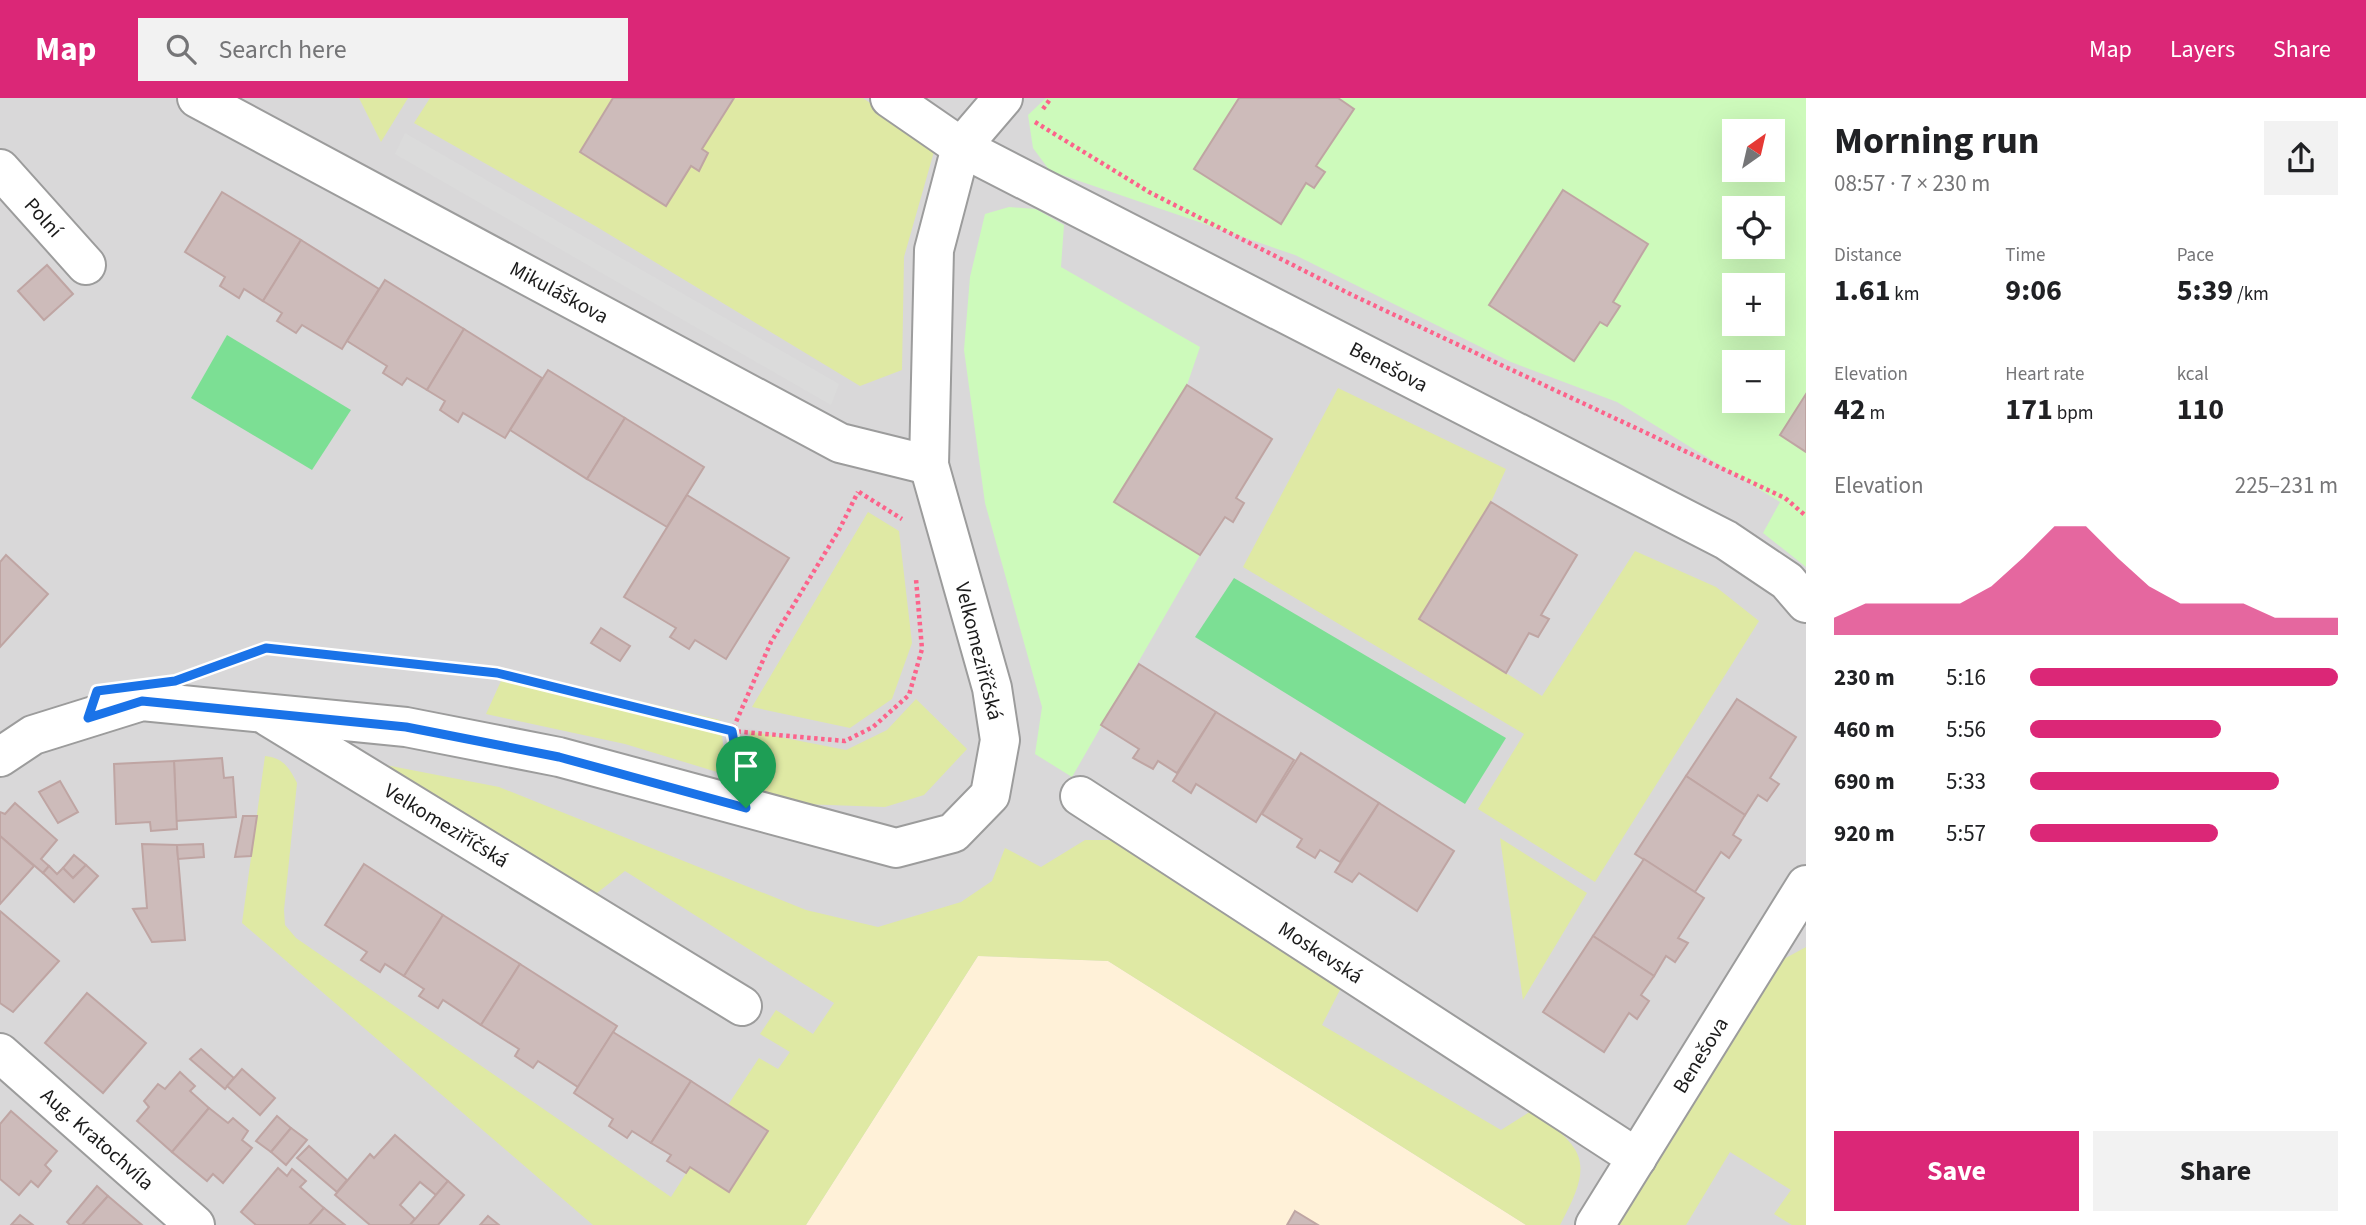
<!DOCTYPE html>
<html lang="en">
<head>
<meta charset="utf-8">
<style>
	:root { --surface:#fff; --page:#f2f2f2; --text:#202124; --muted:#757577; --accent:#db2777 }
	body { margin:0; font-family:"Source Sans 3",sans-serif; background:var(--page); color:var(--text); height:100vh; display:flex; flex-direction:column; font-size:26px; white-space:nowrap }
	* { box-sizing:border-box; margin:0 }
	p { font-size:23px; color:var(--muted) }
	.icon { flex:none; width:38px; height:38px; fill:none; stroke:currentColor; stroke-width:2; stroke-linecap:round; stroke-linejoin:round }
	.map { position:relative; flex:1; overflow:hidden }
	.drawer { display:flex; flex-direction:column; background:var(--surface); width:560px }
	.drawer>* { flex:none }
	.needle { width:46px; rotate:34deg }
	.fabs { position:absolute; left:1722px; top:21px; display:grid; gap:14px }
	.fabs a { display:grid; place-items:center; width:63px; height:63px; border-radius:0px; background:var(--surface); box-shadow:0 7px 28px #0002; font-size:35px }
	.pin { position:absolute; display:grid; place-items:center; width:60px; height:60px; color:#fff; margin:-72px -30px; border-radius:50% 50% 50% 0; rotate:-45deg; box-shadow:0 0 7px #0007 }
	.pin .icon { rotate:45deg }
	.round { display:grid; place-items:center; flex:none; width:74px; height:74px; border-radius:0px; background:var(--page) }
	.head { display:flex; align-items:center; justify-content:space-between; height:119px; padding:0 28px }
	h1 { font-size:38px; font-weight:700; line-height:52px }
	.stats { display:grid; grid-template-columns:repeat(3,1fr); gap:10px; height:119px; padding:7px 28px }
	.stats div { display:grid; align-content:center }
	.stats b { font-size:30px; font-weight:700 }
	.stats small { font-size:19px; font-weight:400 }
	.stats p { font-size:19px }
	.chart { height:196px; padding:14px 28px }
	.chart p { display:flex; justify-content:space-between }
	.chart svg { width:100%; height:126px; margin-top:7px; fill:var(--accent); opacity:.7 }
	.button { display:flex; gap:14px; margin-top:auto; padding:14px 28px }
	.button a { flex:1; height:80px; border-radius:0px; background:var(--accent); color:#fff; font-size:28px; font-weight:700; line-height:80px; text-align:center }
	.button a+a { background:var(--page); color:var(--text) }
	ul { padding:0 28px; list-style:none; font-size:23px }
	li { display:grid; grid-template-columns:112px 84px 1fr; align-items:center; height:52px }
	li i { height:18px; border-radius:9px; background:var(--accent) }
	header { display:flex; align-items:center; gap:42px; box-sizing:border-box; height:98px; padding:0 35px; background:var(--accent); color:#fff }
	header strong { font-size:33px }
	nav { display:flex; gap:38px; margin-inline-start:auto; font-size:24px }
	.search { width:490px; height:63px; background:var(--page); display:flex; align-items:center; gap:18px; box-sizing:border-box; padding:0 24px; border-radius:0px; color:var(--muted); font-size:26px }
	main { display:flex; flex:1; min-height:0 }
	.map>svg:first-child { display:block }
</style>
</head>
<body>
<header>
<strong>Map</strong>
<div class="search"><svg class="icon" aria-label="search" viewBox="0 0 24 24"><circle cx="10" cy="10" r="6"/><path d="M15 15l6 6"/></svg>Search here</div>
<nav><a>Map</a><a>Layers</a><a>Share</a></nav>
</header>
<main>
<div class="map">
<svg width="1806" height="1127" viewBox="0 0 1806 1127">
	<rect width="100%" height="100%" fill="#ede4e0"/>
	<path fill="#d9d8d9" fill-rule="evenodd" d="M0,0H1806V1127H1526L1108,863L978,858L806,1127H0ZM1734,33H1773V72H1734ZM1734,110H1773V149H1734ZM1734,187H1773V226H1734ZM1734,264H1773V303H1734Z"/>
	<polygon fill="#fff1d8" points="978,858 1108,863 1526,1127 806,1127"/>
	<g fill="#dfe9a4">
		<polygon points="359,0 408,0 381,44"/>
		<polygon points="430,0 863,0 935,50 904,159 902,272 860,288 597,129 414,25"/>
		<polygon points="1338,290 1506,371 1491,404 1420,520 1542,598 1635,453 1716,489 1759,523 1595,784 1478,711 1524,636 1243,469"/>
		<polygon points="868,414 899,433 912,545 892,601 850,630 752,609"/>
		<polygon points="506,572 720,622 727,677 625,646 486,616"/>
		<polygon points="916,601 967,651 924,697 885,709 801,706 757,691 749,633 846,652 887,632"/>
		<path d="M265,658C283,660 289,669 297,685L284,812L285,827L296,840L671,1099L690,1069L729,1094L768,1033L728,1007L759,960L778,971L790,954L760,936L776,912L813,936L834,905L625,773L588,802L365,663L499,689L806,812L878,829L961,804L992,783L1005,750L1041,769L1085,742H1114L1345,882L1322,927L1501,1032L1531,1013C1588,1051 1593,1066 1560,1127H1526L1108,863L978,858L806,1127H593L242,825Z"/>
		<polygon points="1500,740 1587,795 1523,902"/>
		<polygon points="1806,849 1806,1127 1792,1127 1774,1116 1791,1092 1730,1054 1686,1127 1614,1127 1782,862"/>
	</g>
	<g fill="#cdfabb" fill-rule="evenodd">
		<path d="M1046,0H1806V469L1763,435L1780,404L1617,304L1511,264L1295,157L1050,73L1033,50L1028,17ZM1734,33H1773V72H1734ZM1734,110H1773V149H1734ZM1734,187H1773V226H1734ZM1734,264H1773V303H1734Z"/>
		<polygon points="1009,109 1036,111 1064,127 1061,169 1200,249 1187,287 1114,403 1200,457 1072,679 1035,656 1042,609 985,405 964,252 970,179 985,116"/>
	</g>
	<g fill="#7cdf94">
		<polygon points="227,237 351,312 312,372 191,300"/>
		<polygon points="1234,480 1506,640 1465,706 1195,539"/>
	</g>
	<polygon fill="#dbdbdb" points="405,35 839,286 831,307 395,56"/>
	<g fill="#cdbbba" stroke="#bfa5a3" stroke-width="2">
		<polygon points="613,0 734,0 702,51 708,55 699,73 691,68 666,108 580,54"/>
		<polygon points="1239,0 1338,0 1354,11 1316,68 1325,74 1314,90 1306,85 1281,126 1194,71"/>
		<polygon points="1563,92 1648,146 1613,204 1620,208 1607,228 1600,224 1574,263 1489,207"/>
		<polygon points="222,94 301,142 263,203 244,191 239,200 220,188 225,179 185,154"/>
		<polygon points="301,142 379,191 342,251 302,227 296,235 277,223 282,215 263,203"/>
		<polygon points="47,167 73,196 44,222 18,193"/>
		<polygon points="385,182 464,231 427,292 407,280 402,287 383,275 387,268 347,243"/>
		<polygon points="464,231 542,280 505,340 463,315 458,324 440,312 445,303 427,292"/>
		<polygon points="548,272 625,320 587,381 510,332"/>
		<polygon points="1187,287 1272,341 1236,400 1244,405 1233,424 1225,419 1200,457 1114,404"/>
		<polygon points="1806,296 1806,354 1780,337"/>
		<polygon points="625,320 704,369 667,429 587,381"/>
		<polygon points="687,397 789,460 726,561 695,542 689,551 670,539 676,530 624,499"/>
		<polygon points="1491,404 1577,457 1541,517 1549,521 1538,539 1529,535 1506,575 1419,521"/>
		<polygon points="6,457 48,496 0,549 0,464"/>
		<polygon points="601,530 630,548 620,563 591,545"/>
		<polygon points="1139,566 1216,614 1177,675 1158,663 1153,671 1133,660 1139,651 1101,627"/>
		<polygon points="1737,601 1796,639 1770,680 1779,686 1767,703 1758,697 1745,717 1686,678"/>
		<polygon points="1216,614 1294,662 1256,724 1196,686 1191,695 1173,683"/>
		<polygon points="1301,655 1379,705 1340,764 1320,752 1315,760 1297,749 1302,741 1262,716"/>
		<polygon points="222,660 224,680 233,679 236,719 176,723 174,663"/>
		<polygon points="174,663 177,731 151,733 150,724 116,726 114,666"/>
		<polygon points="1686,678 1745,717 1733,737 1741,742 1729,760 1721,754 1695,794 1635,756"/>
		<polygon points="60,683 78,714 58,725 39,694"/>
		<polygon points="15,705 57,742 41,761 49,768 43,775 0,738 0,714 5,716"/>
		<polygon points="1379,705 1454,753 1417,813 1359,775 1352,784 1335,774"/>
		<polygon points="243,718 257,718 251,758 235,759"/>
		<polygon points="0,738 34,768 0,806"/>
		<polygon points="142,746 177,747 185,842 152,844 133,811 147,810"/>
		<polygon points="203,746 204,759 178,761 177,747"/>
		<polygon points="74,757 86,767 73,780 63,770"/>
		<polygon points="1644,761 1704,800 1678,840 1688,845 1675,864 1666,858 1654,878 1593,838"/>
		<polygon points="364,766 443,817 404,878 385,866 380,874 361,862 367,854 325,827"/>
		<polygon points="86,767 98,778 74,804 43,775 49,768 57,776 63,770 73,780"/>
		<polygon points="0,813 59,863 13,914 0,905"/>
		<polygon points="443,817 520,866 481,927 443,902 438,910 419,898 424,891 404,878"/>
		<polygon points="1593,838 1654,878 1641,897 1649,903 1637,921 1629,915 1604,954 1543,914"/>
		<polygon points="520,866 617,928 578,989 538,963 533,970 515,958 519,951 481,927"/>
		<polygon points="87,895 146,945 103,995 45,945"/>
		<polygon points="613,934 691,983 651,1045 632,1033 627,1040 609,1028 613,1021 574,995"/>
		<polygon points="201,951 234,980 225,991 190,961"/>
		<polygon points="242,971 275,1000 260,1017 227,988"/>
		<polygon points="180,974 195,988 190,993 209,1010 172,1054 137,1023 149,1009 144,1003 158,986 165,991"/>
		<polygon points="691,983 768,1033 729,1094 690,1069 686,1075 667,1063 671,1057 651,1045"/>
		<polygon points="209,1010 228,1025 233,1020 248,1033 242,1042 252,1050 223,1085 213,1076 207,1083 172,1054"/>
		<polygon points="11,1013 57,1053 45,1067 51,1073 38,1089 31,1083 19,1097 0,1081 0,1026"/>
		<polygon points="277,1018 291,1030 271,1054 256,1043"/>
		<polygon points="291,1030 307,1042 286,1067 271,1054"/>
		<polygon points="395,1037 448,1083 436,1097 420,1084 400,1107 415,1121 410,1127 370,1127 335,1097 370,1056 374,1060"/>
		<polygon points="309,1048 347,1082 337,1094 297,1060"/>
		<polygon points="278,1070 287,1078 292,1071 306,1083 300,1089 324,1110 309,1127 256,1127 241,1114"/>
		<polygon points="448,1083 464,1097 438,1127 410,1127"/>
		<polygon points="97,1088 108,1098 82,1127 70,1127 67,1124"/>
		<polygon points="108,1098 142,1127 82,1127"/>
		<polygon points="324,1110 345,1127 309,1127"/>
		<polygon points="1295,1113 1318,1127 1287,1127"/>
		<polygon points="20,1117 33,1127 11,1127"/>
		<polygon points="488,1118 499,1127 480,1127"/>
	</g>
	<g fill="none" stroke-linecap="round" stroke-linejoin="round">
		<g stroke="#9c9c9c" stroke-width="42">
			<g id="minor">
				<path id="s1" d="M197,0L840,345L929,367"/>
				<path id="s2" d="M890,0L961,49L1726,442L1787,483L1806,505"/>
				<path id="s3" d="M0,71L86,167"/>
				<path id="s4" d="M269,619L742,908"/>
				<polyline points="0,659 33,637 142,603 406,629 559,659 896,750 953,735 990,697 1000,642 992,590 929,367 934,152 961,49 1003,0"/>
				<path id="s5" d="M1080,698L1637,1060"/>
				<path id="s6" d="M0,955L195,1127"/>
				<path id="s7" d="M1595,1127L1806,787"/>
			</g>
		</g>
		<g stroke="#fc638b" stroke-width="4.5" stroke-dasharray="3.5 3.5" stroke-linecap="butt">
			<polyline points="1043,11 1051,0"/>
			<polyline points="1035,24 1149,94 1352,197 1785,400 1806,418"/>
			<polyline points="859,394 902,421"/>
			<polyline points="217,568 266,550 497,575 732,633 845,643 873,629 909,597 922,551 916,481"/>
			<polyline points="737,664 732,633 771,544 839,432 858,394"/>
		</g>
		<use href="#minor" stroke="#fff" stroke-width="38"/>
	</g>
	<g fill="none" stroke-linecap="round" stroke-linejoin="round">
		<g stroke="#fff" stroke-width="14">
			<polygon id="route" points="266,550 497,575 732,633 746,710 559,659 406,629 142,603 88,620 97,593 175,583"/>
		</g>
		<use href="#route" stroke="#1a73e8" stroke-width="9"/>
	</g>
	<g text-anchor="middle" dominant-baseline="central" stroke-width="5" stroke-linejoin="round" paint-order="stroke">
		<g font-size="21" fill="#1b1b1b" stroke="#fff">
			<text stroke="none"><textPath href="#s3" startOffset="65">Polní</textPath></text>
			<text stroke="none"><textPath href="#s1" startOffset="411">Mikuláškova</textPath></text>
			<text stroke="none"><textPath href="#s2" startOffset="567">Benešova</textPath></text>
			<text transform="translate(979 553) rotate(76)">Velkomeziříčská</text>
			<text stroke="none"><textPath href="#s4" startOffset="208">Velkomeziříčská</textPath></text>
			<text stroke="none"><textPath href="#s5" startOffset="287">Moskevská</textPath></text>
			<text stroke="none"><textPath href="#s7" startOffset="200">Benešova</textPath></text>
			<text stroke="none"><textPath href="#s6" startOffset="130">Aug. Kratochvíla</textPath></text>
		</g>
	</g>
</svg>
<div class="fabs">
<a><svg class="needle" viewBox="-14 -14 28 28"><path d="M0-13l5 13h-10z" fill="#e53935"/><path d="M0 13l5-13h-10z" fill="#757577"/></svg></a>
<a><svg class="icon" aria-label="locate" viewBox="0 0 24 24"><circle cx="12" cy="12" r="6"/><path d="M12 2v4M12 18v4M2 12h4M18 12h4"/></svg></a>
<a>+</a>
<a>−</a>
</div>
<div class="pin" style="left:746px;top:710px;background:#1e9e55"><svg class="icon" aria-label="arrive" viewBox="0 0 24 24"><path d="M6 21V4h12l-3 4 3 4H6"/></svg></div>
</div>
<section class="drawer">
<div class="head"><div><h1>Morning run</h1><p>08:57 · 7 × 230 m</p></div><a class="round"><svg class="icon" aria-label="share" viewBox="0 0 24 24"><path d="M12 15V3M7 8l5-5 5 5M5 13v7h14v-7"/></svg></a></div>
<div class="stats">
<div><p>Distance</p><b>1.61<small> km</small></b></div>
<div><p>Time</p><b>9:06</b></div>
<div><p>Pace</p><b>5:39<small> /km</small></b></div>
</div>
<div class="stats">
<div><p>Elevation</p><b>42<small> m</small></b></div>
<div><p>Heart rate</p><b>171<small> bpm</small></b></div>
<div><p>kcal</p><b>110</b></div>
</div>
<div class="chart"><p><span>Elevation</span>225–231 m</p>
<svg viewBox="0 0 160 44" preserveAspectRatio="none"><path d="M0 44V38L10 33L20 33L30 33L40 33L50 27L60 17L70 6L80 6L90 17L100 27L110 33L120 33L130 33L140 38L150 38L160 38V44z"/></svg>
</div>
<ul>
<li><b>230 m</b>5:16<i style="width:100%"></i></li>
<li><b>460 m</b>5:56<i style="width:62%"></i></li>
<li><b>690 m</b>5:33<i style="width:81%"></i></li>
<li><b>920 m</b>5:57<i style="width:61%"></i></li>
</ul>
<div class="button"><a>Save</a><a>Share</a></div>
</section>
</main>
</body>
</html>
